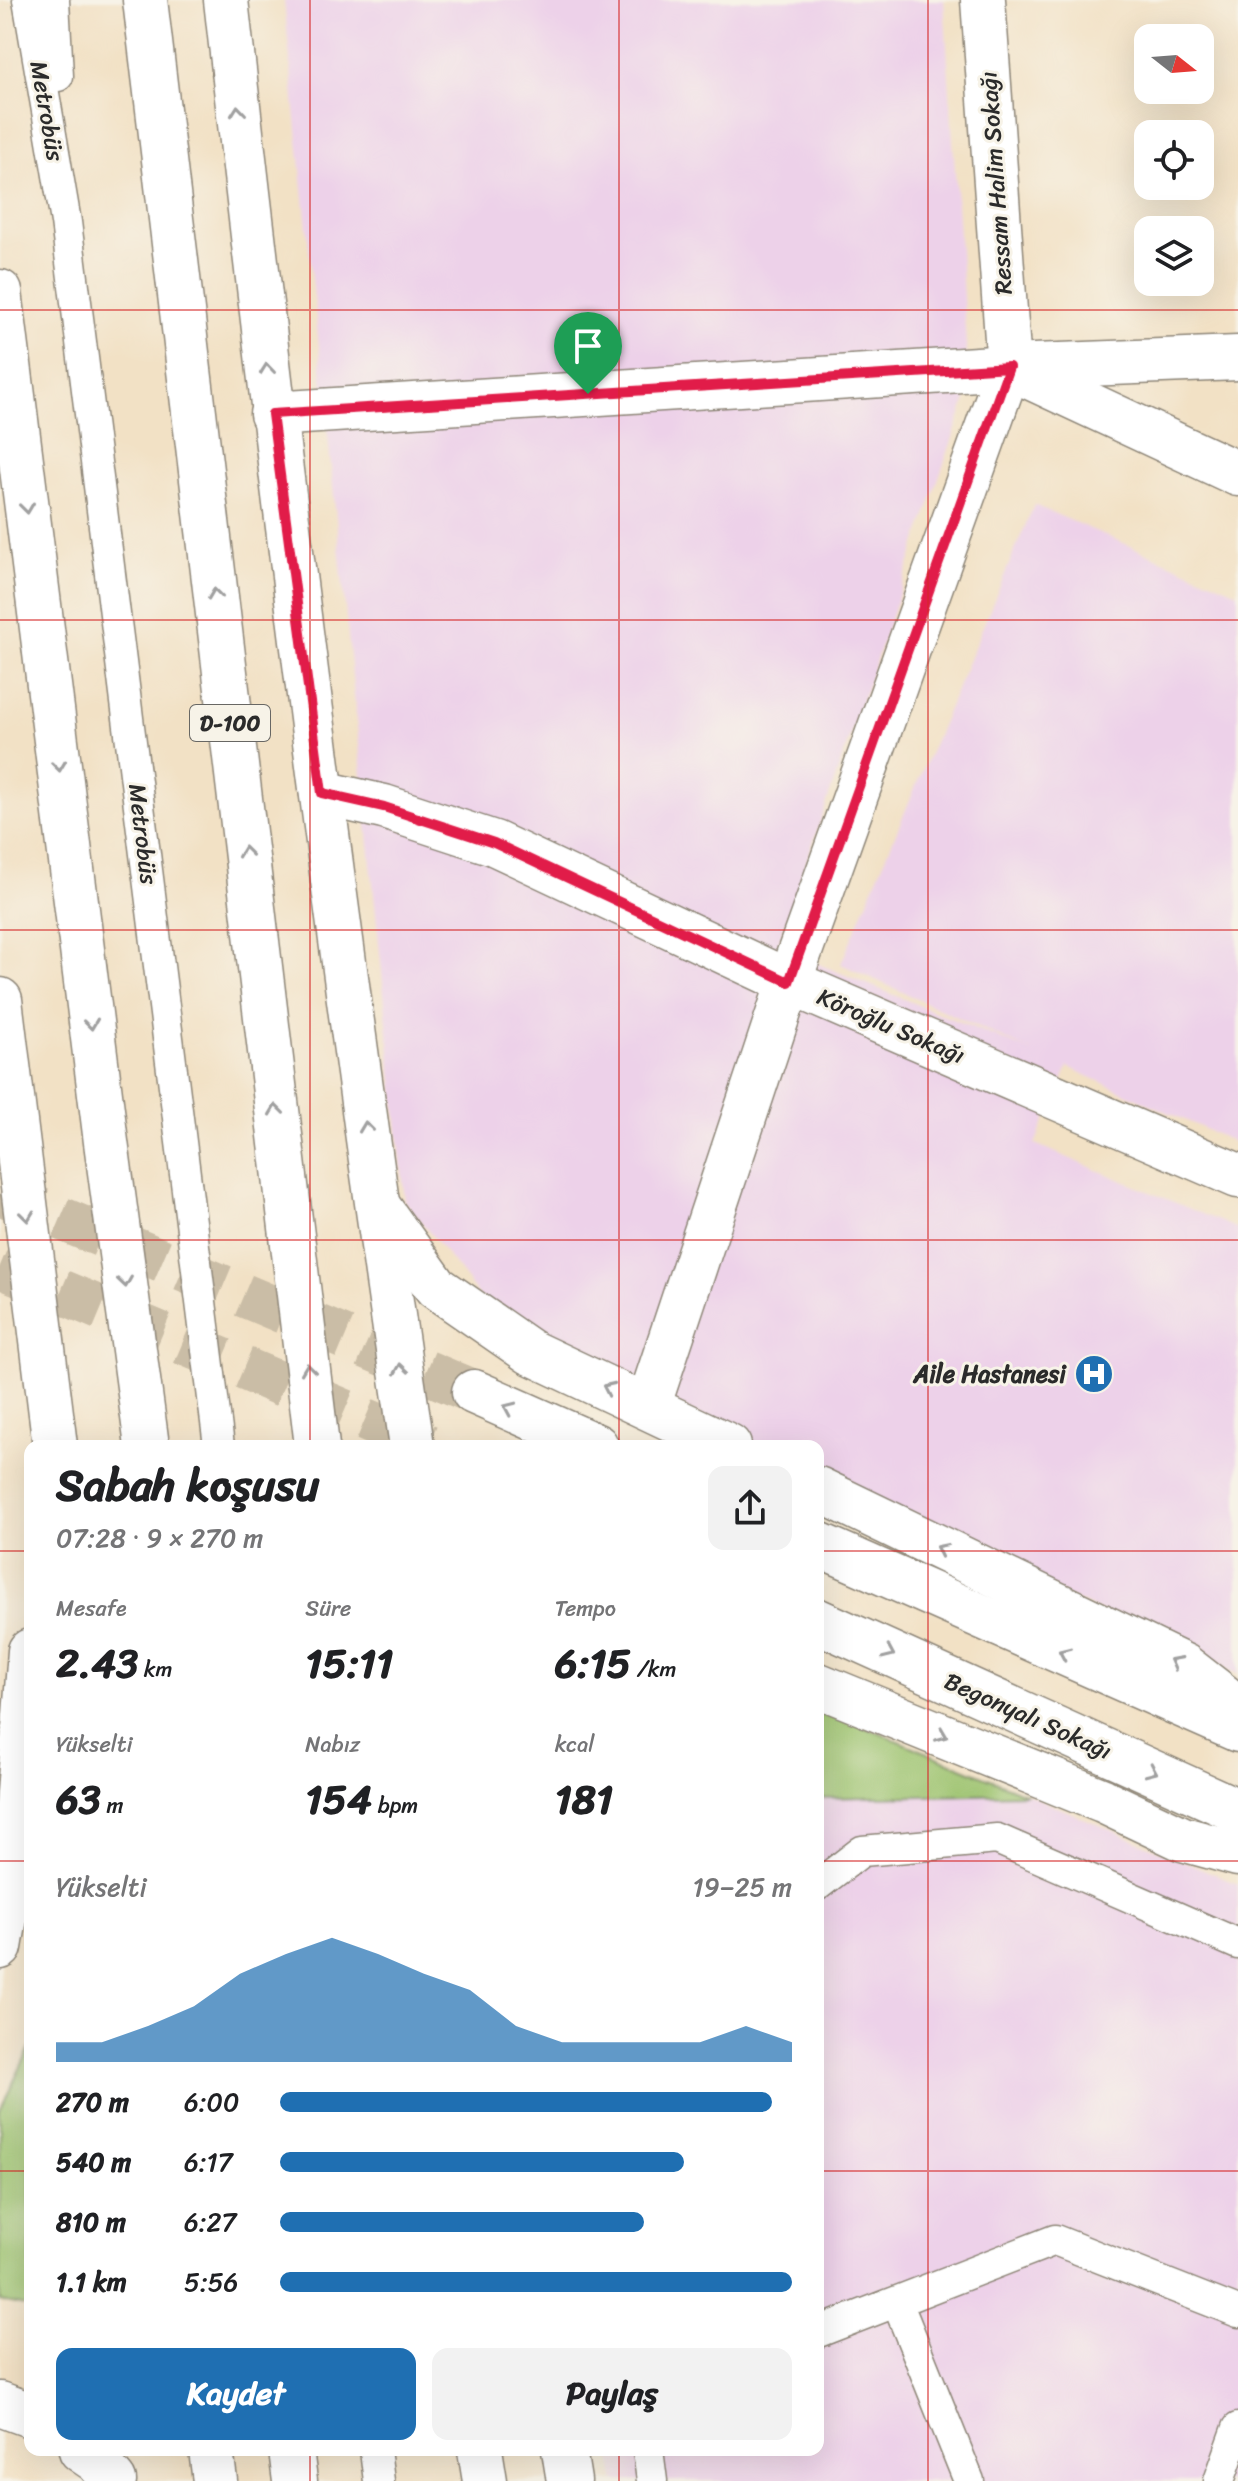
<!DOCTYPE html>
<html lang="tr">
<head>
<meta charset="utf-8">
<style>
	:root { --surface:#fff; --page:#f2f2f2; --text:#202124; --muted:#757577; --accent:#1f6fb2 }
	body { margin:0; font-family:Sriracha,sans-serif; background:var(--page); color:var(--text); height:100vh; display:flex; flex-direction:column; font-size:30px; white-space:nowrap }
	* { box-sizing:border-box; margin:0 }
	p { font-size:26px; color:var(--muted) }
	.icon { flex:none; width:44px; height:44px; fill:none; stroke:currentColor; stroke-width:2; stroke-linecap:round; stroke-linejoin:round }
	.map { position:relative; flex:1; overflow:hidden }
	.side { position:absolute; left:24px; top:1440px; width:800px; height:1016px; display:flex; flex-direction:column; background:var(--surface); border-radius:16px; box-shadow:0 8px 32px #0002 }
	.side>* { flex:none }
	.needle { width:52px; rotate:107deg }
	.fabs { position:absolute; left:1134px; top:24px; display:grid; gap:16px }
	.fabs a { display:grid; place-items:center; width:80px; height:80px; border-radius:16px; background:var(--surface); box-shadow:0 8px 32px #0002; font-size:40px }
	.pin { position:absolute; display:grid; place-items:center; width:68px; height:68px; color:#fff; margin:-82px -34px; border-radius:50% 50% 50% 0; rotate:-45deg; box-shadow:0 0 8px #0007 }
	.pin .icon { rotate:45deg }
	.round { display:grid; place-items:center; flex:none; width:84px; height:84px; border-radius:16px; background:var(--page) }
	.headline { display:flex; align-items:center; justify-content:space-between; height:136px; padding:0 32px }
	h1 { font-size:44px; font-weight:700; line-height:60px }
	.stats { display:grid; grid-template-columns:repeat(3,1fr); gap:12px; height:136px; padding:8px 32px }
	.stats div { display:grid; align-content:center }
	.stats b { font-size:40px; font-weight:700 }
	.stats small { font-size:22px; font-weight:400 }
	.stats p { font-size:22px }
	.chart { height:224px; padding:16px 32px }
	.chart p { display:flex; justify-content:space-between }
	.chart svg { width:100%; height:144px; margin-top:8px; fill:var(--accent); opacity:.7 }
	.primary-button { display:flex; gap:16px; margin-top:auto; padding:16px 32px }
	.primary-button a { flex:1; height:92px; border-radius:16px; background:var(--accent); color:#fff; font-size:32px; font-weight:700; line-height:92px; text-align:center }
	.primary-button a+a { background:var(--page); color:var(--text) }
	ul { padding:0 32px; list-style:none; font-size:26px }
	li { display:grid; grid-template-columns:128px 96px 1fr; align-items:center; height:60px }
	li i { height:20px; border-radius:10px; background:var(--accent) }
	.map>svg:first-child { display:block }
</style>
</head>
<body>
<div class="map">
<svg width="1238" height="2481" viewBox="0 0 1238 2481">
	<rect width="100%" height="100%" fill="#f7f3e8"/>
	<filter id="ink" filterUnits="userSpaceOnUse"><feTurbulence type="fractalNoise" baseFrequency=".0125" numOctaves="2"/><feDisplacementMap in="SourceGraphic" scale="16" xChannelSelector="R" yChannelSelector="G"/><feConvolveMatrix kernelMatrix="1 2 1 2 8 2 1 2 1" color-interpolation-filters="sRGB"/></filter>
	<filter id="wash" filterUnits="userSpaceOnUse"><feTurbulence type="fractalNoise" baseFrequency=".006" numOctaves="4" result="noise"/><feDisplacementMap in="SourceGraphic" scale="32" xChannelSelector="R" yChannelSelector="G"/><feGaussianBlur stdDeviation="1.8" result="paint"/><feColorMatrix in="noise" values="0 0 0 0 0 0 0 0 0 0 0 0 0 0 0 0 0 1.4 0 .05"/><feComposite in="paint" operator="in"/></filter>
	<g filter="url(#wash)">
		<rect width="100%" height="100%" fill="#f2e1c5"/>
		<g fill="#edd1e9">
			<polygon points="284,0 944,0 969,391 777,947 1035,1053 841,964 1034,505 1238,592 1238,1144 1068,1067 1035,1144 1238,1229 1238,1674 898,1519 818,1477 818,1446 758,1446 487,1306 405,1201"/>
			<polygon points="1027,1794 1238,1884 1238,2481 615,2481 611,2450 818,2450 818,1798"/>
		</g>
		<g fill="#9bc26d" stroke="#63764c" stroke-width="2">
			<polygon points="818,1708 1027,1794 818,1798"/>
			<polygon points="30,2048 30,2307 0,2301 0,2110"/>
		</g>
	</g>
	<g filter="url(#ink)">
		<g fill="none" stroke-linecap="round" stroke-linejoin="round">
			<g stroke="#cabda6" stroke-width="44" stroke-dasharray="44 22" stroke-linecap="butt">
				<polyline points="0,1193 474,1392"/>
				<polyline points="0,1266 428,1446"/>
			</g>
			<g stroke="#8e8678" stroke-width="33">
				<g id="service">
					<polyline points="28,0 66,222 219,1446"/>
					<polyline points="54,0 58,76"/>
					<polyline points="818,1885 862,1851 997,1839 1238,1944"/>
					<polyline points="897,2302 969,2481"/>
					<polyline points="818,2332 1055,2240 1238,2312"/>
					<polyline points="375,2450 379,2481"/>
					<polyline points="648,2450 652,2481"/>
					<polyline points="1219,2481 1238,2428"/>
				</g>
			</g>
			<g stroke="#8e8678" stroke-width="47">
				<g id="minor">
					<polyline points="1015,370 1238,474"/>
					<polyline points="272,414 1009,367 1238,358"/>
					<polyline points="322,793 384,807 494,843 789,982 1238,1176"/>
					<polyline points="648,1407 789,982 1009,367 983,0"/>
				</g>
			</g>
			<g stroke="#8e8678" stroke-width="47">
				<g id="secondary">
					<polyline points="474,1392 596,1446"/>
					<polyline points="818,1544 1238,1730"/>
					<polyline points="818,1621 1238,1811"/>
				</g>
			</g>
			<g stroke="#8e8678" stroke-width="47">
				<g id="primary">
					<path d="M226,0C280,483 341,965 412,1446"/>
					<polyline points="0,1000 55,1446"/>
					<polyline points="380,1209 436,1287 530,1352 729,1446"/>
					<polyline points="818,1489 1184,1666 1238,1708"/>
					<polyline points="818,1685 1103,1801 1183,1839 1238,1854"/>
					<polyline points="0,1947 13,1870 30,1651"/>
					<polyline points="0,2404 30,2415"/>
					<polyline points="81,2450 97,2461 114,2481"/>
					<polyline points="211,2450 215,2481"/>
					<polyline points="564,2450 569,2481"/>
				</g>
			</g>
			<g stroke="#8e8678" stroke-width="47">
				<g id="trunk">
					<polyline points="145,0 317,1446"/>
					<polyline points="0,292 106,1142 147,1446"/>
					<polyline points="291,2450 295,2481"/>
					<polyline points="480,2450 485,2481"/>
				</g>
			</g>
			<use href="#service" stroke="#fff" stroke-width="30"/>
			<use href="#minor" stroke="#fff" stroke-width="44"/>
			<use href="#secondary" stroke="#fff" stroke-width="44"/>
			<use href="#primary" stroke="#fff" stroke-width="44"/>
			<use href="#trunk" stroke="#fff" stroke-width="44"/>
		</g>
		<defs><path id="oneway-chevron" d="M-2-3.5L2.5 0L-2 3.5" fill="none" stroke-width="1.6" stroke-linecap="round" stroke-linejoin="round" transform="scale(2)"/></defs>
		<g stroke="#a0a0a0">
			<use href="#oneway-chevron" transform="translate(238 111) rotate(-96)"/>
			<use href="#oneway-chevron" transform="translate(267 369) rotate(-96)"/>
			<use href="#oneway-chevron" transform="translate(27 508) rotate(83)"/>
			<use href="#oneway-chevron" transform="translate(215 594) rotate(-97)"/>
			<use href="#oneway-chevron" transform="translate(59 766) rotate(83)"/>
			<use href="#oneway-chevron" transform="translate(245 852) rotate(-97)"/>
			<use href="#oneway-chevron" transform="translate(91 1024) rotate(83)"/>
			<use href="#oneway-chevron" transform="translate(276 1110) rotate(-97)"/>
			<use href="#oneway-chevron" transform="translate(366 1127) rotate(-97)"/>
			<use href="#oneway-chevron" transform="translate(27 1216) rotate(83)"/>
			<use href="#oneway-chevron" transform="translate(125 1282) rotate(82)"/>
			<use href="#oneway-chevron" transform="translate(308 1369) rotate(-97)"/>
			<use href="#oneway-chevron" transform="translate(401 1369) rotate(-98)"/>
			<use href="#oneway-chevron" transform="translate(608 1388) rotate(-155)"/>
			<use href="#oneway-chevron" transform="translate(509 1408) rotate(-156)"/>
			<use href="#oneway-chevron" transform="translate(941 1549) rotate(-154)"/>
			<use href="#oneway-chevron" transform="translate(889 1653) rotate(24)"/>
			<use href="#oneway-chevron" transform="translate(1064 1653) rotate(-156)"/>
			<use href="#oneway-chevron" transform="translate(1175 1662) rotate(-152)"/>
			<use href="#oneway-chevron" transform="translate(942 1735) rotate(22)"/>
			<use href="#oneway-chevron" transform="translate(1152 1771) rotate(24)"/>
		</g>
	</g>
	<g fill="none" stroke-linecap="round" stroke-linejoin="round" filter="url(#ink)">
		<g stroke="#fff" stroke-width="16">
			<polygon id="route" points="1009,367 789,982 494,843 384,807 322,793 272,414"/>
		</g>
		<use href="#route" stroke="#e11d48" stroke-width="10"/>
	</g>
	<path fill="none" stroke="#d62828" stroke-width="2" stroke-opacity="0.55" d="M310,0V1446M619,0V1446M928,0V2481M0,310H1238M0,620H1238M0,930H1238M0,1240H1238M0,1551H30M818,1551H1238M0,1861H30M818,1861H1238M0,2171H30M818,2171H1238M310,2450V2481M619,2450V2481"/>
	<defs>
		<g id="hospital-disc" transform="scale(2)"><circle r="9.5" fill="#1f6fb2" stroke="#f7f3e8"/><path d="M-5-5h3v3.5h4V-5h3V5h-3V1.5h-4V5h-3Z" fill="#fff"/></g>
	</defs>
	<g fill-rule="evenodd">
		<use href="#hospital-disc" x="1094" y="1374"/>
	</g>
	<g text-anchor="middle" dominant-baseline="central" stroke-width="6" stroke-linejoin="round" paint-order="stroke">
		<rect fill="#f7f3e8" stroke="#686764" stroke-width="2" x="190" y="705" width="80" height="36" rx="6"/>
		<g font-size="22" font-weight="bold" fill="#2b2b2b">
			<text x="230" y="723">D-100</text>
		</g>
		<g font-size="24" fill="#2b2b2b" stroke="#f7f3e8">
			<text transform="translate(47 111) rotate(80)">Metrobüs</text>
			<text transform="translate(996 183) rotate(-94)">Ressam Halim Sokağı</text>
			<text transform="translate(143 834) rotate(83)">Metrobüs</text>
			<text transform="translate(891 1026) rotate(23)">Köroğlu Sokağı</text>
			<text transform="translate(1028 1716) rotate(24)">Begonyalı Sokağı</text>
		</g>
		<g font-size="24" font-weight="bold" fill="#2b2b2b" stroke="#f7f3e8" text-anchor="end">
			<text x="1066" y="1374">Aile Hastanesi</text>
		</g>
	</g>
</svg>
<div class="fabs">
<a><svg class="needle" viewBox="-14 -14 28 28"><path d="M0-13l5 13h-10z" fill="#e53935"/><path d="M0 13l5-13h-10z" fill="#757577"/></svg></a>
<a><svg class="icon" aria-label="locate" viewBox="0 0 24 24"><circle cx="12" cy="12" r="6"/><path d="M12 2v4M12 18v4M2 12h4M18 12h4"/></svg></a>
<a><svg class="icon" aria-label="layers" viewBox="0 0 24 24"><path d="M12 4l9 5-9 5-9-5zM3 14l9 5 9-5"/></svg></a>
</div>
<div class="pin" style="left:588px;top:394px;background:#1e9e55"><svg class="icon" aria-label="arrive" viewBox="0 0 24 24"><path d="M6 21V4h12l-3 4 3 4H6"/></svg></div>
<section class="side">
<div class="headline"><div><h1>Sabah koşusu</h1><p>07:28 · 9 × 270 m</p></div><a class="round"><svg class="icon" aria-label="share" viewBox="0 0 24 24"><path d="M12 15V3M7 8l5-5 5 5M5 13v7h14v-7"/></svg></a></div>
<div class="stats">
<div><p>Mesafe</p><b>2.43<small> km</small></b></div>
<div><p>Süre</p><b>15:11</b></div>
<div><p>Tempo</p><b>6:15<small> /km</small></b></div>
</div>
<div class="stats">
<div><p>Yükselti</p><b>63<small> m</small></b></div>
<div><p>Nabız</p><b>154<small> bpm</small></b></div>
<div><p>kcal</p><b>181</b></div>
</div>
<div class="chart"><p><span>Yükselti</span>19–25 m</p>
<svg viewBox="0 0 160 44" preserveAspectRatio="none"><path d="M0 44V38L10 38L20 33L30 27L40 17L50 11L60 6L70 11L80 17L90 22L100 33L110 38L120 38L130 38L140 38L150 33L160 38V44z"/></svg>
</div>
<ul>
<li><b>270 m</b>6:00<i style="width:96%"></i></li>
<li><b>540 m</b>6:17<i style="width:79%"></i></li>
<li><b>810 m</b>6:27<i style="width:71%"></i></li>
<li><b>1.1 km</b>5:56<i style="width:100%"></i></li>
</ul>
<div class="primary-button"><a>Kaydet</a><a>Paylaş</a></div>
</section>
</div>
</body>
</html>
